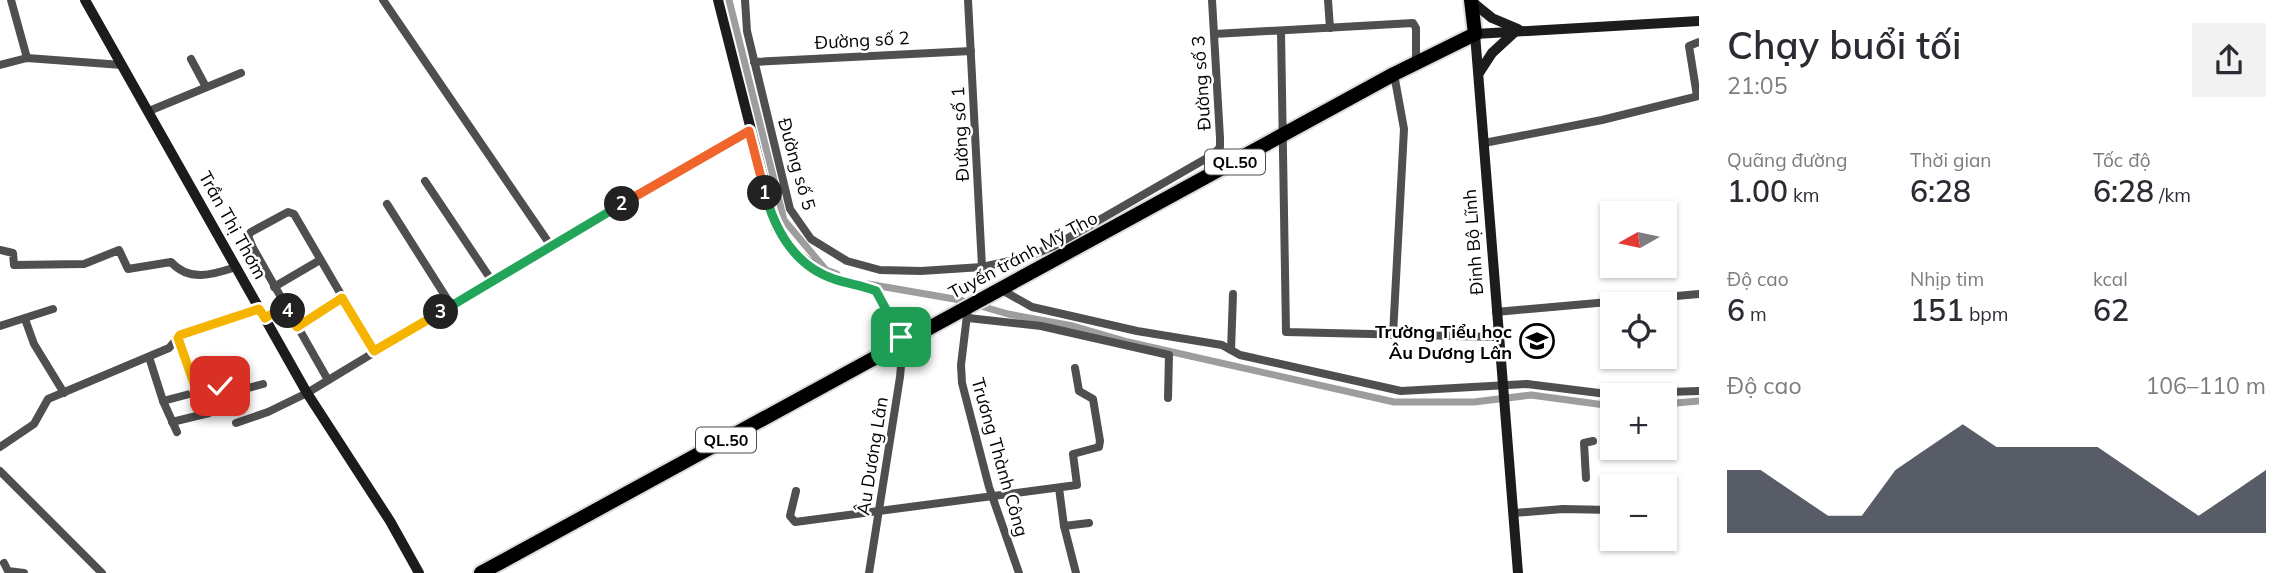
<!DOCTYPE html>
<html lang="vi">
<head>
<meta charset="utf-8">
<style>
	:root { --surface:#fff; --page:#f2f2f3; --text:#2b2b33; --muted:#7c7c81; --accent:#111827 }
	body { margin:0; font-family:Mulish,sans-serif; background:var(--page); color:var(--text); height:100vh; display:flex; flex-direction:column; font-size:26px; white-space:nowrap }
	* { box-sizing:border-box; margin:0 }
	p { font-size:23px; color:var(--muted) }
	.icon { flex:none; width:38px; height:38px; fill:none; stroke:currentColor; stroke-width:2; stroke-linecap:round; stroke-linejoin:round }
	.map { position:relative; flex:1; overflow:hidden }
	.panel { display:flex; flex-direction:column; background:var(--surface); width:595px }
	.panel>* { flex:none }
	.needle { width:46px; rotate:261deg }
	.tools { position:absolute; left:1600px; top:201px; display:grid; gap:14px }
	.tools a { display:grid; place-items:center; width:77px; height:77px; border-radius:0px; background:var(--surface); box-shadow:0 2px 5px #0004; font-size:35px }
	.pin { position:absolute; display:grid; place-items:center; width:60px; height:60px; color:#fff; margin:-30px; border-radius:14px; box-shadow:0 4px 10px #0006 }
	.km { position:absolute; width:35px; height:35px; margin:-18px; border-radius:50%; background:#222; color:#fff; font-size:19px; line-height:35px; text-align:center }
	.round { display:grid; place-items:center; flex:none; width:74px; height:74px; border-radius:0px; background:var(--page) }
	.summary { display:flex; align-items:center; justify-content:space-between; height:119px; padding:0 28px }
	h1 { font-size:38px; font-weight:600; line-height:52px }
	.stats { display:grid; grid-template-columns:repeat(3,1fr); gap:10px; height:119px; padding:7px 28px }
	.stats div { display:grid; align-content:center }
	.stats b { font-size:30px; font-weight:600 }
	.stats small { font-size:19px; font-weight:400 }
	.stats p { font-size:19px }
	.chart { height:196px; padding:14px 28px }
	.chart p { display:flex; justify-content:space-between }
	.chart svg { width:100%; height:126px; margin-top:7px; fill:var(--accent); opacity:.7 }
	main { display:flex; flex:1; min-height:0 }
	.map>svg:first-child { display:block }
</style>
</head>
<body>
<main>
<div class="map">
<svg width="1699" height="573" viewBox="0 0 1699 573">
	<rect width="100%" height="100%" fill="#fff"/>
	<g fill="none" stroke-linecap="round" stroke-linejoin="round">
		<g stroke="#9d9d9d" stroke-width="7">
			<polyline points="729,0 784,220 826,270 837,274"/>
			<polyline points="868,284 960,300 1008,314 1073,326 1128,342 1394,402 1474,402 1531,395 1612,406"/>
			<polyline points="1664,404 1699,401"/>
		</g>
		<g stroke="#dbdbdb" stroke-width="18">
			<polyline id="highway" points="481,573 1394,74 1475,34 1471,0"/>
		</g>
		<g stroke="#4f4f4f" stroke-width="8">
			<polyline points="11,0 27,58"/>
			<polyline points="383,0 551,246"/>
			<polyline points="745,0 747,31 790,209 811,239 847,261 880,270 921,271 982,267 1028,257 1054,246 1214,154 1220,147 1220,138 1212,0"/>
			<polyline points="968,0 982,267"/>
			<polyline points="1328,0 1330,28"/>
			<polyline points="1281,32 1286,332 1497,337"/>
			<polyline points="1214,34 1413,23 1416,28 1416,63"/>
			<polyline points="191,59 206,87"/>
			<polyline points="754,62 971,51"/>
			<polyline points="0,65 27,58 122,65"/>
			<polyline points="1697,96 1689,46 1699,42"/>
			<polyline points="149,111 241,73"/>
			<polyline points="1484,143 1602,120 1699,96"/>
			<polyline points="425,181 492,281"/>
			<polyline points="387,204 451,305"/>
			<path d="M0,250L13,253L14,265L84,264L119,250L128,269L171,262C189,282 212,275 236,267"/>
			<polyline points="274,287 320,260"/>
			<polyline points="1000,289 1032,307 1137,331 1222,345 1240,355 1401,391 1527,384 1607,394 1699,391"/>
			<polyline points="968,307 961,365 962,383 989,487 1019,573"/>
			<polyline points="1496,312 1699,294"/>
			<polyline points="265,318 285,306"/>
			<polyline points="968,318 1041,326 1169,355 1168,398"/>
			<polyline points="25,319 34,344 64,393"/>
			<polyline points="0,326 53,309"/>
			<polyline points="297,327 342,298"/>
			<polyline points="1393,335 1404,129 1394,74"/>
			<polyline points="178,338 197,392"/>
			<polyline points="1231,350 1233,294"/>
			<polyline points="149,357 163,401 177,432"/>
			<polyline points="328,380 253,248 248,236 251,232 288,212 294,214 374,351"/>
			<polyline points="163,401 220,386 233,392 263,384"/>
			<polyline points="172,422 209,413"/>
			<polyline points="236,423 268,412 307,393 668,175 749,131"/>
			<polyline points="0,447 34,424 48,399 169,348 180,335 259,308"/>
			<polyline points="0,471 102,573"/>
			<polyline points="1586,478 1584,443 1593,441"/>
			<polyline points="1059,488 1064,526"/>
			<polyline points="796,491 790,516 795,522 1077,485 1073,454 1099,447 1100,441 1093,399 1079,391 1075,368"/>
			<polyline points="1514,513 1563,509 1612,510"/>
			<polyline points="4,563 8,571 24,573"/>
			<polyline points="869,573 900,377 903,344"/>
			<polyline points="1076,573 1064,526 1089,523"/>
		</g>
		<g stroke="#1c1c1c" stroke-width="10">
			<polyline points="85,0 307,393 390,521 419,573"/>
			<polyline points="718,0 776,228 795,252 824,275 876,291 898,327 903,344"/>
			<polyline points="1471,1 1492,18 1518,29 1492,53 1479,73"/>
			<polyline points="1518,573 1475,34 1699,21"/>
		</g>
		<use href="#highway" stroke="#000" stroke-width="14"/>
	</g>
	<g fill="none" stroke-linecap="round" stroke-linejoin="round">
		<g stroke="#fff" stroke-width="14">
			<path id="split-1" d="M765,193C775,230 795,266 834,279C848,284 862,285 876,291L901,337"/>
		</g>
		<g stroke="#fff" stroke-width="14">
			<polyline id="split-2" points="622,204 749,131 765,193"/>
		</g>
		<g stroke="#fff" stroke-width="14">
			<polyline id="split-3" points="441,312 622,204"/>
		</g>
		<g stroke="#fff" stroke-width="14">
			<polyline id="split-4" points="288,311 297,327 342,298 374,351 441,312"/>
		</g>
		<g stroke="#fff" stroke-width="14">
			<polyline id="split-5" points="220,386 197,392 178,338 180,335 259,309 265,318 285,306 288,311"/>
		</g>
		<use href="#split-1" stroke="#22a559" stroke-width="9"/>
		<use href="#split-2" stroke="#f0652b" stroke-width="9"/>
		<use href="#split-3" stroke="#22a559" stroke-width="9"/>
		<use href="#split-4" stroke="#f5b400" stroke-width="9"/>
		<use href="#split-5" stroke="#f5b400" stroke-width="9"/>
	</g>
	<defs>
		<g id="school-ring" transform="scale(1.75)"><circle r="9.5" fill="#fff" stroke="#000" stroke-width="1.5"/><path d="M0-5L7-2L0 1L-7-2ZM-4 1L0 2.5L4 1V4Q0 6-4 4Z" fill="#000"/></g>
	</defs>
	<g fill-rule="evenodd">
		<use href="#school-ring" x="1537" y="341"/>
	</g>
	<g text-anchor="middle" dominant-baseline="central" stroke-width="5" stroke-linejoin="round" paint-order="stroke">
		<g fill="#fff" stroke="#4c4c4c" stroke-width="2">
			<rect x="1205" y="149.5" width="60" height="25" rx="5"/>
			<rect x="696" y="427.5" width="60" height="25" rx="5"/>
		</g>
		<g font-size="16" font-weight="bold" fill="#000">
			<text x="1235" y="162">QL.50</text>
			<text x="726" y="440">QL.50</text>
		</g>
		<g font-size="18" fill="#000" stroke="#fff">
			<text transform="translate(862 40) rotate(-3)">Đường số 2</text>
			<text transform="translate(1201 83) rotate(-94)">Đường số 3</text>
			<text transform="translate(960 134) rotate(-93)">Đường số 1</text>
			<text transform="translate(797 164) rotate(74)">Đường số 5</text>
			<text transform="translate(233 225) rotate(61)">Trần Thị Thơm</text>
			<text transform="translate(1473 242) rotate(-94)">Đinh Bộ Lĩnh</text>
			<text transform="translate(1023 255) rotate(-28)">Tuyến tránh Mỹ Tho</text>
			<text transform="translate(872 456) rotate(-81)">Âu Dương Lân</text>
			<text transform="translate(1000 457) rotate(74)">Trương Thành Công</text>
		</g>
		<g font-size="18" font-weight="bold" fill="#000" stroke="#fff" text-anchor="end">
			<text x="1512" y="331">Trường Tiểu học<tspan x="1512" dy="21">Âu Dương Lân</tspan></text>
		</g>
	</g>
</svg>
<div class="tools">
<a><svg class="needle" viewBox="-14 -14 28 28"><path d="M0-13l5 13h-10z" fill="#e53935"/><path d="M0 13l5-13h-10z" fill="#7c7c81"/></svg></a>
<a><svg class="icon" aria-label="locate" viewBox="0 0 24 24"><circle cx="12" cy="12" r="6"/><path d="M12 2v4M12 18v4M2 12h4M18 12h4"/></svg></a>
<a>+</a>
<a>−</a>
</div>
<div class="pin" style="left:901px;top:337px;background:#1e9e55"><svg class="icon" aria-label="arrive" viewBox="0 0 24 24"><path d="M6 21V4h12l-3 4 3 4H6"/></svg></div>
<div class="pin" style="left:220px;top:386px;background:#d93025"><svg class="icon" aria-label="check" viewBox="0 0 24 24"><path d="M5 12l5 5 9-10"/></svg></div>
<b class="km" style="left:765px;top:193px">1</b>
<b class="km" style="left:622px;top:204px">2</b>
<b class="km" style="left:441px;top:312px">3</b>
<b class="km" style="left:288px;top:311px">4</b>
</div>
<section class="panel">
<div class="summary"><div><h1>Chạy buổi tối</h1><p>21:05</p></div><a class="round"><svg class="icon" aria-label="share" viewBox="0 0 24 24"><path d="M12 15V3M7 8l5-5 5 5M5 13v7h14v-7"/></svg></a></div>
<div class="stats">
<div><p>Quãng đường</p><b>1.00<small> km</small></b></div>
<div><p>Thời gian</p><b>6:28</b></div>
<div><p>Tốc độ</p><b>6:28<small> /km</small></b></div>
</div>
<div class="stats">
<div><p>Độ cao</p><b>6<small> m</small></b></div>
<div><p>Nhịp tim</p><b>151<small> bpm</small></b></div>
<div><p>kcal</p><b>62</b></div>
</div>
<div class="chart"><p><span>Độ cao</span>106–110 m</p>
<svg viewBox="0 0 160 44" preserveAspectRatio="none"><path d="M0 44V22L10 22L20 30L30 38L40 38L50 22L60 14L70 6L80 14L90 14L100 14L110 14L120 22L130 30L140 38L150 30L160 22V44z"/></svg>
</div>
</section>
</main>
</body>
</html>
